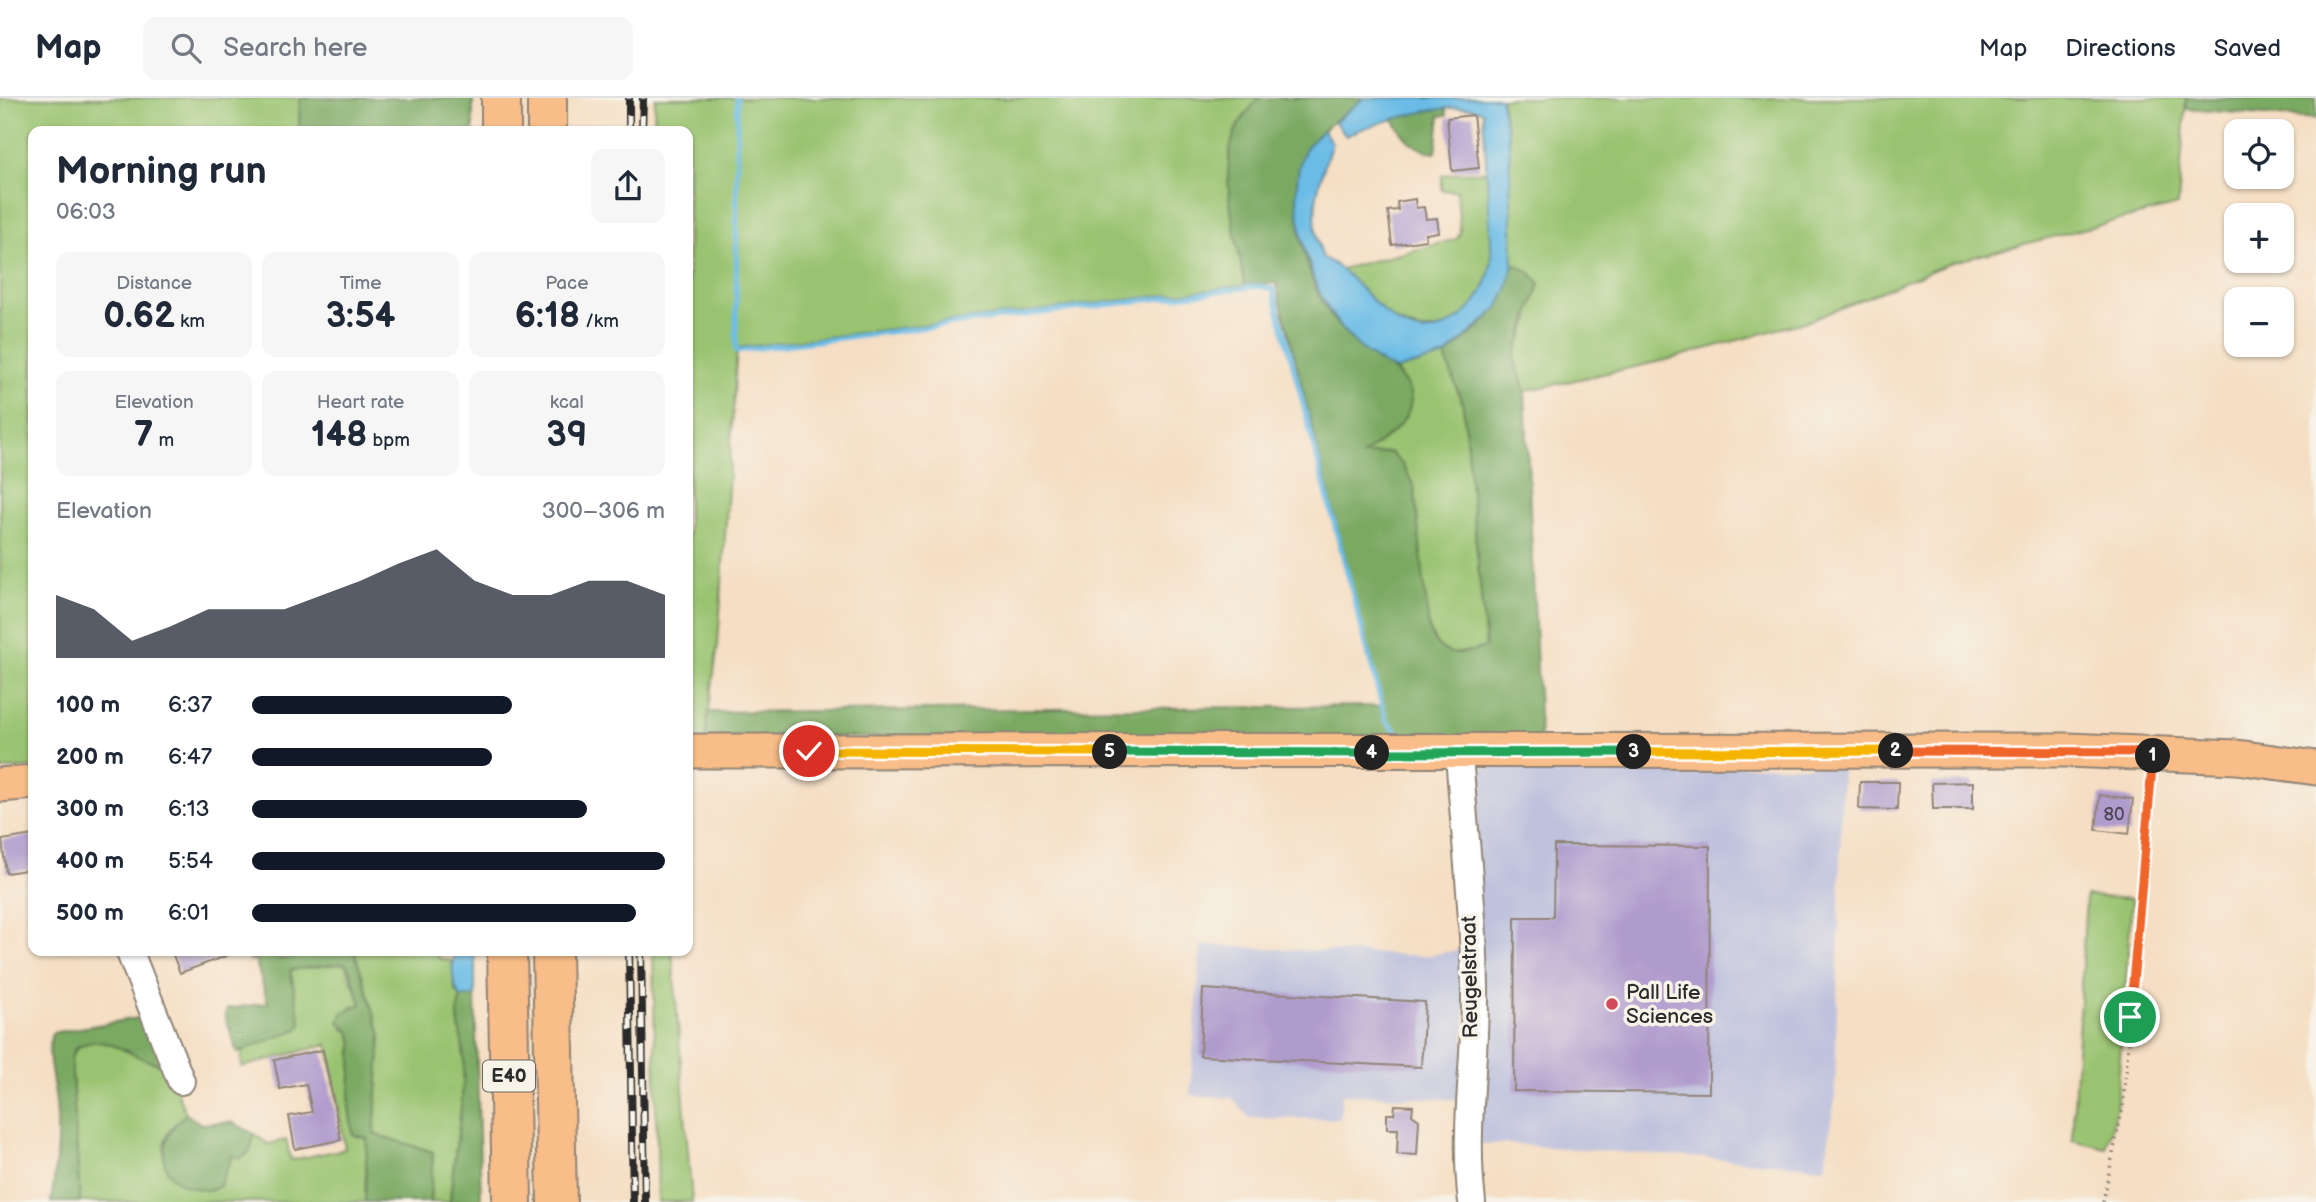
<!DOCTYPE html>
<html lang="en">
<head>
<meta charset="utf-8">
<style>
	:root { --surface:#fff; --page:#f6f6f7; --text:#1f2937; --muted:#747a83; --line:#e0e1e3; --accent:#111827 }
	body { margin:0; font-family:"Balsamiq Sans",sans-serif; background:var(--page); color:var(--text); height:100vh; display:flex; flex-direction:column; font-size:26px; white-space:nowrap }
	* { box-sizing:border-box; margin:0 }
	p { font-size:23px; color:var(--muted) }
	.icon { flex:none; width:38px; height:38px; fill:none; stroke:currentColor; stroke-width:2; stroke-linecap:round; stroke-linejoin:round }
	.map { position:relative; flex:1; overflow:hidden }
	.drawer { position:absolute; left:28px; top:28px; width:665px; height:830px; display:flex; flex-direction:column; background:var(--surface); border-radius:14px; box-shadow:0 2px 5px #0004 }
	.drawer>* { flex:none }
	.fabs { position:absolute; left:2224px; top:21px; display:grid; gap:14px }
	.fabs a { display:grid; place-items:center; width:70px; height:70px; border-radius:14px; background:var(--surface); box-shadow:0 2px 5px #0004; font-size:35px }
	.pin { position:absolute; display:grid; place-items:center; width:60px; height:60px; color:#fff; margin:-30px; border:4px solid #fff; border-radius:50%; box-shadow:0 2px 7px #0007 }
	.km { position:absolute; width:35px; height:35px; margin:-18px; border-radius:50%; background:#222; color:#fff; font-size:19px; line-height:35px; text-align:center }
	.round { display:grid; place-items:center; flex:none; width:74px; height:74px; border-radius:14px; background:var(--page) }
	.overview { display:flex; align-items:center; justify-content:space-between; height:119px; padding:0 28px }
	h1 { font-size:38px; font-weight:600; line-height:52px }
	.metrics { display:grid; grid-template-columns:repeat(3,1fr); gap:10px; height:119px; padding:7px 28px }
	.metrics div { display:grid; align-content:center; border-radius:14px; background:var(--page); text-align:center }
	.metrics b { font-size:35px; font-weight:600 }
	.metrics small { font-size:19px; font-weight:400 }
	.metrics p { font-size:19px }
	.chart { height:196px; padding:14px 28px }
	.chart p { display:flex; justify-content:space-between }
	.chart svg { width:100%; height:126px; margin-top:7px; fill:var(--accent); opacity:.7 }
	ul { padding:0 28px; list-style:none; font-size:23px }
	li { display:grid; grid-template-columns:112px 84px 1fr; align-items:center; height:52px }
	li i { height:18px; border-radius:9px; background:var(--accent) }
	header { display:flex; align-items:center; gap:42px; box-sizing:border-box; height:98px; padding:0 35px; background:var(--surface); border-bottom:2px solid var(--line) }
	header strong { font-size:33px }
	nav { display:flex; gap:38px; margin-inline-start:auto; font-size:24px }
	.search { width:490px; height:63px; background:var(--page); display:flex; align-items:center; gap:18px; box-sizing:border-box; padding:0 24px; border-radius:14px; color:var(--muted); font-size:26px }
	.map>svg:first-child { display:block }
</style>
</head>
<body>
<header>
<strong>Map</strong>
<div class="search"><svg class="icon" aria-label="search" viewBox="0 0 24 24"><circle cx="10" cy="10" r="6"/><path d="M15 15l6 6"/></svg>Search here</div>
<nav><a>Map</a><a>Directions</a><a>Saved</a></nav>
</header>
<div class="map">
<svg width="2316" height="1104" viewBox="0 0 2316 1104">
	<rect width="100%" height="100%" fill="#f7f3e8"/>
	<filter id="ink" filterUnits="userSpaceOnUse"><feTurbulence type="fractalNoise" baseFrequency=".0143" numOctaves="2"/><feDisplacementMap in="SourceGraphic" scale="14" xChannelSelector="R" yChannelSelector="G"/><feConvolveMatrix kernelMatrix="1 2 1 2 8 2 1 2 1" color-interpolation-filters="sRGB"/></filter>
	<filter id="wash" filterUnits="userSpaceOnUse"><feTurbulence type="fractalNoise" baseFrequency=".00686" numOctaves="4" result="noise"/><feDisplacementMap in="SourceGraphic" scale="28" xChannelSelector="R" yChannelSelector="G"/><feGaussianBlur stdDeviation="1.57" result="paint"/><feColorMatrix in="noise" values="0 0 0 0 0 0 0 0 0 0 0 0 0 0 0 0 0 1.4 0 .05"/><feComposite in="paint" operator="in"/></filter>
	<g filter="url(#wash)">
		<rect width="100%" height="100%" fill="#f5dec3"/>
		<g fill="#bfc2dd">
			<polygon points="1842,668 1835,1000 1825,1069 1508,1046 1473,1046 1473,678 1484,669"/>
			<polygon points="1201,847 1424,858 1465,851 1464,1002 1342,996 1340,1021 1250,1020 1232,1000 1190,997"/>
		</g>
		<g fill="#99c370" stroke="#62774e" stroke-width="2">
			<polygon points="0,0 300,0 299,33 33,33 33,669 0,672"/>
			<polygon points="655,0 1259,0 1238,27 1231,111 1245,187 737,250 718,547 705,639 688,640 688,33 654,33"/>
			<polygon points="1501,0 2186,0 2178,107 1950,165 1811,222 1666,262 1525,293 1513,260 1530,221 1531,175 1513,165 1511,157 1509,41"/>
			<path d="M1486,73C1489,106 1499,149 1488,181C1483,197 1473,209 1460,220C1414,256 1369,204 1341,171L1457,141L1460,135L1457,93L1442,92V77Z"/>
			<path d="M1445,258L1463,307L1486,550L1452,556L1436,548L1361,357C1395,334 1427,313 1396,272Z"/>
			<polygon points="2086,798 2132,801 2116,1012 2106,1050 2072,1042"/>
			<path d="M354,852H439L438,860L452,863L455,892L461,899C453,918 464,943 464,963C464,1011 453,1057 450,1104H430L433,1054L374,1036L381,937Z"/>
			<polygon points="653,852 672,852 692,1104 658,1104"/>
			<path d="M345,865L361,906L351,910L344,931L350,934L353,946L349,1009L353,1037L367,1040L365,1104H80L71,960C88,922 138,961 166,966L186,1016C154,1040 162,1057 181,1086L210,1093L220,1088L229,1061L232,1058H245L250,1053L254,1036L268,1046L286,1042L291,1062L345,1051L328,946L242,969L241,952L298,931L301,925L290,872Z"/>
		</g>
		<g fill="#7aa962" stroke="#526a46" stroke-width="2">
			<polygon points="300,0 473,0 473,33 299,33"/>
			<path d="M1259,0H1364C1346,16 1322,29 1308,48C1303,54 1303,66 1301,74C1292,128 1307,196 1347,237C1364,256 1412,274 1411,303C1409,327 1380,344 1362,357L1390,354L1402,366L1414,387L1429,532C1442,562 1457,557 1486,549L1463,307L1445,258C1483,226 1502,215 1513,165L1531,175L1540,186L1514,260L1525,293L1540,641L705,639L708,614L1382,608L1276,185L1245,186C1237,142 1215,67 1239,26C1244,17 1252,8 1259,0Z"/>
			<polygon points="2186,0 2316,0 2316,21 2186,11"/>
			<path d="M1445,4L1447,17L1440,18L1436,54C1413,54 1401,36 1391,17L1417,6Z"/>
			<polygon points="246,852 276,852 280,861 328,852 354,852 381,937 374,1036 433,1054 430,1104 365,1104 367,1040 353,1037 349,1009 353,946 350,934 339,924 342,915 361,906 350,872 345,865 290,872 301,926 298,931 237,955 225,917 227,911 268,905 255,861 250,863"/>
			<path d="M475,898L481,1104H450C453,1057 464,1011 464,963C464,943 453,918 461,899Z"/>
			<path d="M150,918L166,966C133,966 110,930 75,950L71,960L80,1104H51C56,1072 59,1038 56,1005C54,981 45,959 52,935Z"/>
			<path d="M186,1016L201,1026L232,1024L254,1036L250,1053L241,1060L232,1058L220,1087L210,1093C201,1091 190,1090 182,1086C151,1071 165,1031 186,1016Z"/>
		</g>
		<g fill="#6abce6" stroke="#4a7488" stroke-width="2">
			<path d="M1364,0H1500L1509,41L1513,165L1507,192L1498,210L1445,258L1396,272C1335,246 1308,183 1299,121C1296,99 1295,72 1305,52C1309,45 1317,38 1323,32L1332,45C1318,84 1307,119 1323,160C1367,178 1399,267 1459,220C1480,204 1488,186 1492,161L1483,14C1459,0 1373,24 1346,38L1335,24Z"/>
			<path d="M456,852H475V898L461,899C451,886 451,867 456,852Z"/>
		</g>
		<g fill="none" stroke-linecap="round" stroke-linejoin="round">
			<polyline stroke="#6abce6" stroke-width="5" points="737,0 736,253 1259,188 1273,191 1386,623 1398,635"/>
		</g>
		<g id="blocks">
			<g fill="#b09bcd">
				<polygon points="1473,17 1479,70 1452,73 1447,20"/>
				<polygon points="1415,101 1416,110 1424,109 1426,121 1437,120 1439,134 1425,136 1426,142 1392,147 1388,113 1398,112 1397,104"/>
				<polygon points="1860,684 1898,684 1897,712 1859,711"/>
				<polygon points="1973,684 1973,711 1933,711 1932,685"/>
				<polygon points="2100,697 2133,701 2129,736 2096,732"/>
				<polygon points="33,737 33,771 6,775 2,742"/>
				<polygon points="1554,747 1710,748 1709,995 1514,993 1515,819 1553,819"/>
				<polygon points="171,852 237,852 237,854 180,875"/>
				<polygon points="1203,891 1425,904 1421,969 1200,958"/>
				<polygon points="323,952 341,1042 295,1051 289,1018 312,1014 306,986 280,991 274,962"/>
				<polygon points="1395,1007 1413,1008 1412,1017 1419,1022 1417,1057 1397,1056 1398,1031 1387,1031 1387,1016 1394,1016"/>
			</g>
		</g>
	</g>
	<g filter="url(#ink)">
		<use href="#blocks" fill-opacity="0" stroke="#908477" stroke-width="2"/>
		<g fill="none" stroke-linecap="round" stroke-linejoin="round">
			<g stroke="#908477" stroke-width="30">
				<g id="minor">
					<path d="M1459,655C1464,733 1474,812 1475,890C1476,962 1463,1032 1472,1104"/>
					<polyline points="129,852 181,983"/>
				</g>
			</g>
			<g stroke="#908477" stroke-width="37">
				<g id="major">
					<polyline points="688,653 2068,652 2237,659 2316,670"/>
					<polyline points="0,687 33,684"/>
				</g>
			</g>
			<g stroke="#908477" stroke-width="42">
				<g id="highway">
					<polyline points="501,0 501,33"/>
					<polyline points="547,33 547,0"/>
					<polyline points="507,852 512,1104"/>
					<polyline points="552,852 557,1104"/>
				</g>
			</g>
			<polyline stroke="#908477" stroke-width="3.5" stroke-dasharray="2 5" stroke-linecap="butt" points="2103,1104 2123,1007 2151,681"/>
			<use href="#minor" stroke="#fff" stroke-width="26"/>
			<use href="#major" stroke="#f8bd88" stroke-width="33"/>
			<use href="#highway" stroke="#f8bd88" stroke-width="38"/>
			<g stroke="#2b2b2b" stroke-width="8">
				<g id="rail">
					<polyline points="629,33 629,0"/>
					<polyline points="642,33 643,0"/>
					<polyline points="629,852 633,1104"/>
					<polyline points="641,852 645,1104"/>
				</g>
			</g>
			<use href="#rail" stroke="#f7f3e8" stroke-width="5" stroke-dasharray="16" stroke-linecap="butt"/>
		</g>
	</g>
	<g fill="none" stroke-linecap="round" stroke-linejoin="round" filter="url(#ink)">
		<g stroke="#fff" stroke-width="14">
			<polyline id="split-1" points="2130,919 2153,658"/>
		</g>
		<g stroke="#fff" stroke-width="14">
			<polyline id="split-2" points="1896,653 2153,654 2153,658"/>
		</g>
		<g stroke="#fff" stroke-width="14">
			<polyline id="split-3" points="1634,654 1896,653"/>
		</g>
		<g stroke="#fff" stroke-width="14">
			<polyline id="split-4" points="1372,655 1634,654"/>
		</g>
		<g stroke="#fff" stroke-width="14">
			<polyline id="split-5" points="1110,654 1372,655"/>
		</g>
		<g stroke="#fff" stroke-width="14">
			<polyline id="split-6" points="809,653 1110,654"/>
		</g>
		<use href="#split-1" stroke="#f0652b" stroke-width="9"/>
		<use href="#split-2" stroke="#f0652b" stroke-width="9"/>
		<use href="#split-3" stroke="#f5b400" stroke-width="9"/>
		<use href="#split-4" stroke="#22a559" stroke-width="9"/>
		<use href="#split-5" stroke="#22a559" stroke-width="9"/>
		<use href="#split-6" stroke="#f5b400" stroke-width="9"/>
	</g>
	<circle fill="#d1495b" stroke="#f7f3e8" stroke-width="2.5" cx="1612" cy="906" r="7"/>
	<g text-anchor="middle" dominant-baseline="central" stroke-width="7" stroke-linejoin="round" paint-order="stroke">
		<g font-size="18" fill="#4c4754">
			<text x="2114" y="716">80</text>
		</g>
		<rect fill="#f7f3e8" stroke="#686764" stroke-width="2" x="483" y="962.5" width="52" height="31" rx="5"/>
		<g font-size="19" font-weight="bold" fill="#2b2b2b">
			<text x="509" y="978">E40</text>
		</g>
		<g font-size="21" fill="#2b2b2b" stroke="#f7f3e8">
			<text transform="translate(1470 879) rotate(-91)">Reugelstraat</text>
		</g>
		<g font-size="21" fill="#2b2b2b" stroke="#f7f3e8" text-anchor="start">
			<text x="1626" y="894">Pall Life<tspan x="1626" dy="24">Sciences</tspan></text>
		</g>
	</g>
</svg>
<div class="fabs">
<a><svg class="icon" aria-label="locate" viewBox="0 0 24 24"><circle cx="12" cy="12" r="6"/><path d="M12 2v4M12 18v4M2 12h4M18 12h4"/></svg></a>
<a>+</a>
<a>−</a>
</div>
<div class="pin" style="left:2130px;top:919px;background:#1e9e55"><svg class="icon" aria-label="arrive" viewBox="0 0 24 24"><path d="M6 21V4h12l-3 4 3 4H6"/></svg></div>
<div class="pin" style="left:809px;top:653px;background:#d93025"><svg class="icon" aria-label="check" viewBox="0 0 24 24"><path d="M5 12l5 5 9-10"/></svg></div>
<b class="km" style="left:2153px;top:658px">1</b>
<b class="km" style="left:1896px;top:653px">2</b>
<b class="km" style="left:1634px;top:654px">3</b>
<b class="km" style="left:1372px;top:655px">4</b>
<b class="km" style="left:1110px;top:654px">5</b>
<section class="drawer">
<div class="overview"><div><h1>Morning run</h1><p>06:03</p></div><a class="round"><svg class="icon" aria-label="share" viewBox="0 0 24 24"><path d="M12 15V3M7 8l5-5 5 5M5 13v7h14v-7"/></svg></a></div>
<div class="metrics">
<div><p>Distance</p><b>0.62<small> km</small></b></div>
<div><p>Time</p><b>3:54</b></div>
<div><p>Pace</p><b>6:18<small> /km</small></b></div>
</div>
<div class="metrics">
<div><p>Elevation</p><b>7<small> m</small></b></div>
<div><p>Heart rate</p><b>148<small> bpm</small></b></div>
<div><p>kcal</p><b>39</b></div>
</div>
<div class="chart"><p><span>Elevation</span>300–306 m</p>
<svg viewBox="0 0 160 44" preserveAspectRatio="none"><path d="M0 44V22L10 27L20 38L30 33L40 27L50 27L60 27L70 22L80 17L90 11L100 6L110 17L120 22L130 22L140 17L150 17L160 22V44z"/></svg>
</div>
<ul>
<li><b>100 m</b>6:37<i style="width:63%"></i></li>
<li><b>200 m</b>6:47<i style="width:58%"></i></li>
<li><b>300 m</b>6:13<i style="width:81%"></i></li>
<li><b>400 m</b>5:54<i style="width:100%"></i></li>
<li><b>500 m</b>6:01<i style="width:93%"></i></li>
</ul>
</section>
</div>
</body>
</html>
